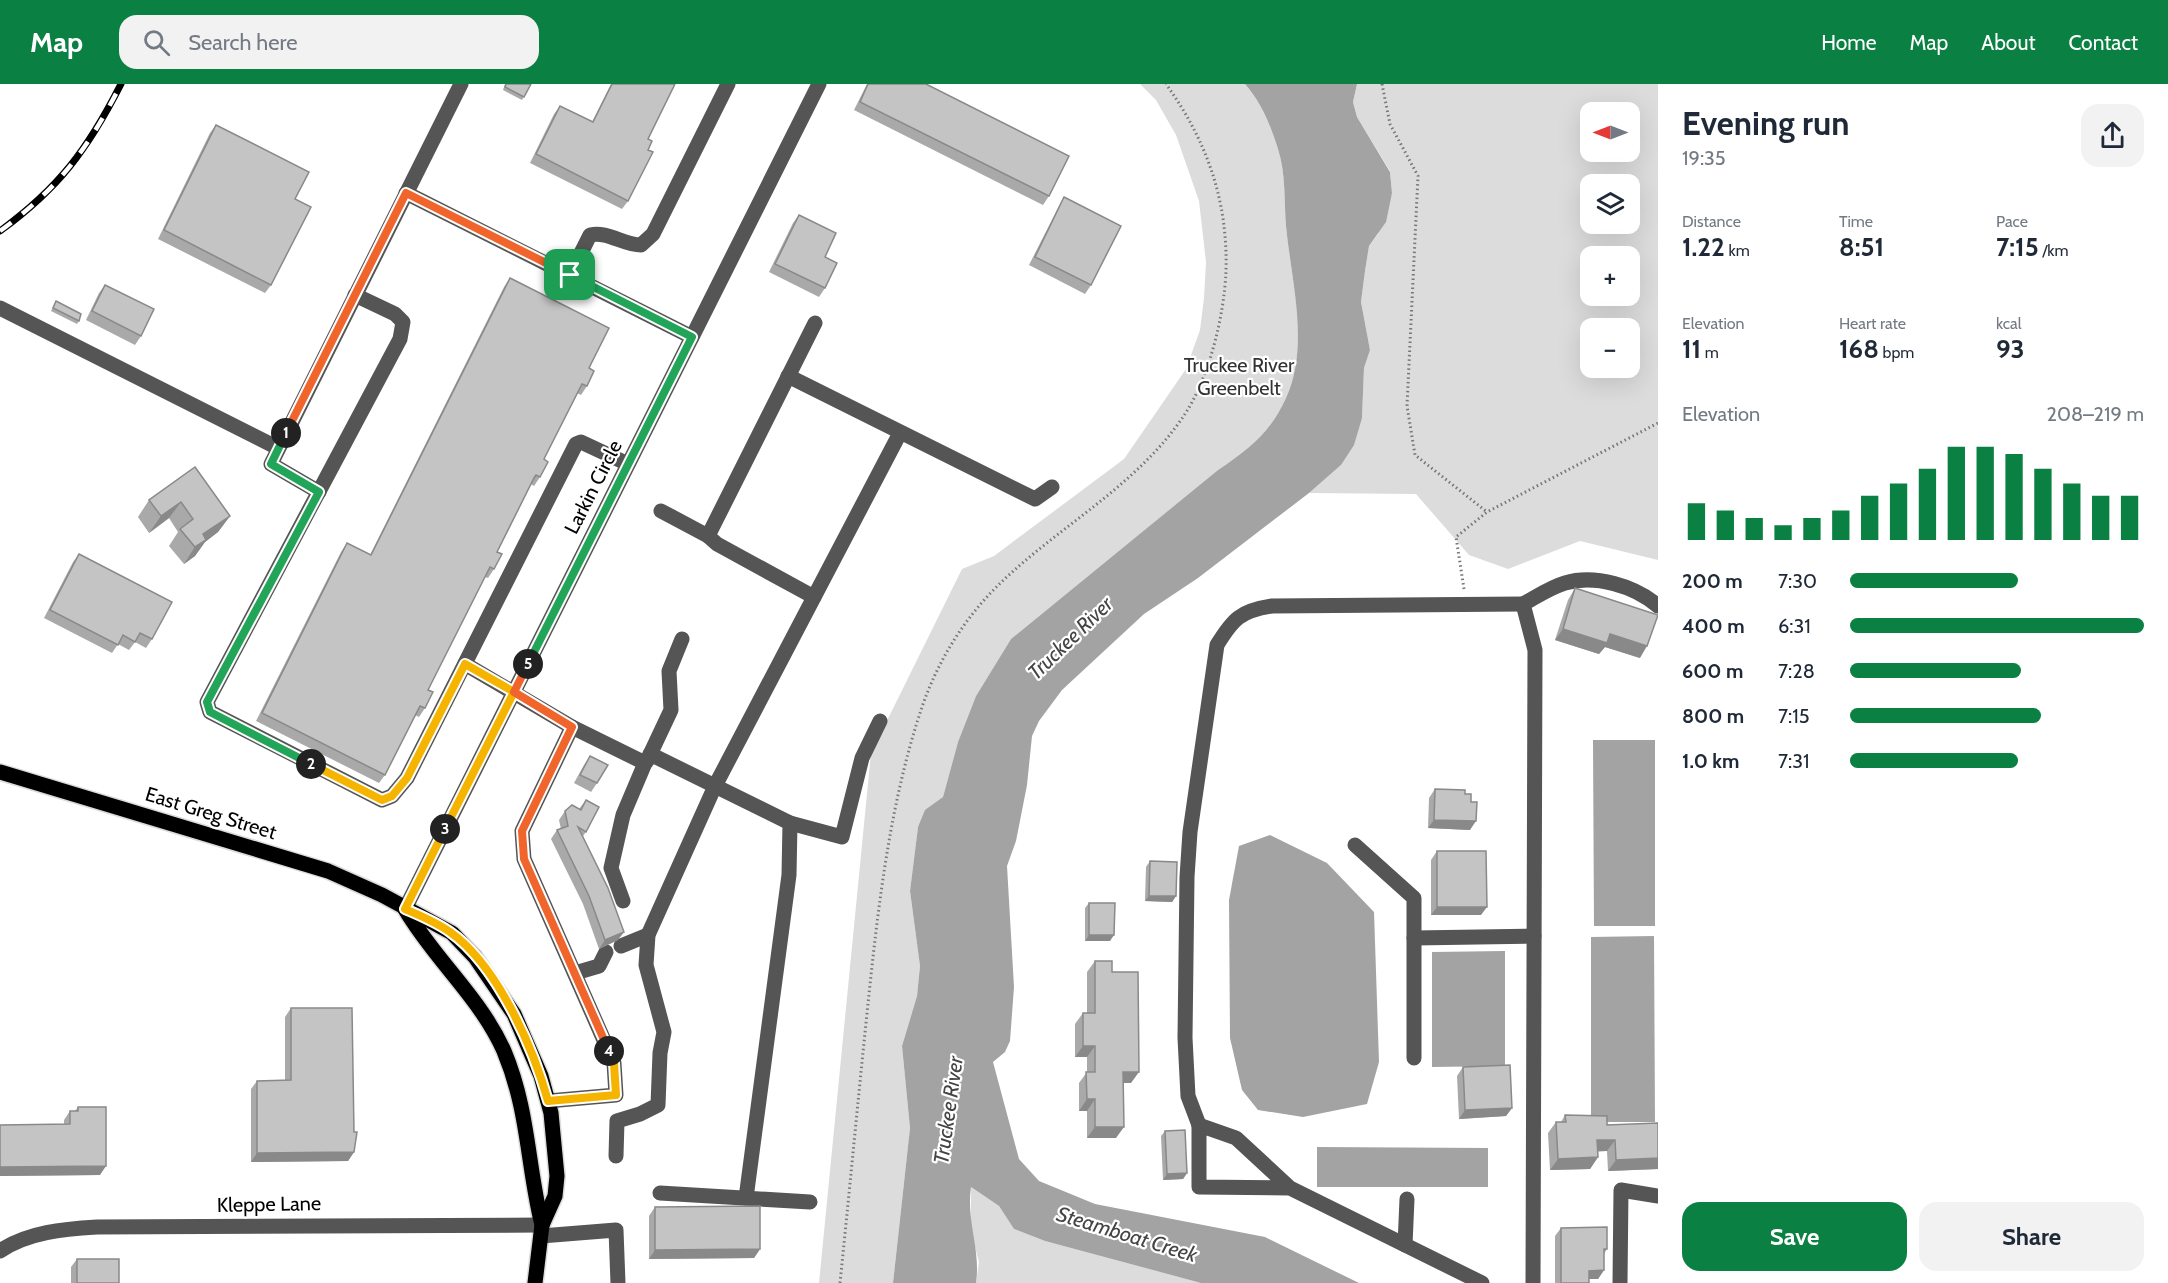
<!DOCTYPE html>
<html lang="en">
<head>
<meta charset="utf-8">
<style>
	:root { --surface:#fff; --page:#f2f2f3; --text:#1f2937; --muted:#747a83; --accent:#0b8043 }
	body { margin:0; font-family:Cabin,sans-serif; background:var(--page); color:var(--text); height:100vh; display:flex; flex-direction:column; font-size:22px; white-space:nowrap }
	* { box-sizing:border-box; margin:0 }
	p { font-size:20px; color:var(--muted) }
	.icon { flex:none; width:33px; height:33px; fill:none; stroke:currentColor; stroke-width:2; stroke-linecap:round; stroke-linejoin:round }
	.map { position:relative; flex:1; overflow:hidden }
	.side { display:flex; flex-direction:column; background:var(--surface); width:510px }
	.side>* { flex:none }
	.needle { width:39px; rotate:270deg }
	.buttons { position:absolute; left:1580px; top:18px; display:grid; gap:12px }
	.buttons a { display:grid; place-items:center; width:60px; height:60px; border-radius:12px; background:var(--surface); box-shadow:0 6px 24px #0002; font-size:30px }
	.pin { position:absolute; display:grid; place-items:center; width:51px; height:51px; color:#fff; margin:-26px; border-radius:12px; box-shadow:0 3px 9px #0006 }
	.km { position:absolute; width:30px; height:30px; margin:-15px; border-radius:50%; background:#222; color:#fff; font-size:16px; line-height:30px; text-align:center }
	.round { display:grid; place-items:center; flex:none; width:63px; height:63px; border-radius:18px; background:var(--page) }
	.head { display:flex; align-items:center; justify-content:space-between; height:102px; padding:0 24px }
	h1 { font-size:33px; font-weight:700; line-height:45px }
	.figures { display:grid; grid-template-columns:repeat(3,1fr); gap:9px; height:102px; padding:6px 24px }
	.figures div { display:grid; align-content:center }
	.figures b { font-size:26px; font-weight:700 }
	.figures small { font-size:16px; font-weight:400 }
	.figures p { font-size:16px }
	.chart { height:168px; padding:12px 24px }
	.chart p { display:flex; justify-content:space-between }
	.chart svg { width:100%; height:108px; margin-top:6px; stroke:var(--accent); stroke-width:6 }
	.primary-button { display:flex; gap:12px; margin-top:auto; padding:12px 24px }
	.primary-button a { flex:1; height:69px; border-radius:18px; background:var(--accent); color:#fff; font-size:24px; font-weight:700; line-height:69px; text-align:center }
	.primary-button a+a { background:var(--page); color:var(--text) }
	ul { padding:0 24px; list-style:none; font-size:20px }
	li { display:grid; grid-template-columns:96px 72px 1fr; align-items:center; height:45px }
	li i { height:15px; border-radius:8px; background:var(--accent) }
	header { display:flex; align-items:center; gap:36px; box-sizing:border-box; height:84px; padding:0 30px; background:var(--accent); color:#fff }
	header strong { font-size:28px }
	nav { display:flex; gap:33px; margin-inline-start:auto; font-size:21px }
	.search { width:420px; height:54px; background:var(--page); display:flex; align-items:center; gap:15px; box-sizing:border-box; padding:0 21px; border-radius:18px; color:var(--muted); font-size:22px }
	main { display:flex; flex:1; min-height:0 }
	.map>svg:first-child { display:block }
</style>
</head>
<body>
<header>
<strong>Map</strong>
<div class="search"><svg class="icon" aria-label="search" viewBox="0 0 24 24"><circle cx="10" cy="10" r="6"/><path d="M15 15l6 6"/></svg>Search here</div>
<nav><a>Home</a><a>Map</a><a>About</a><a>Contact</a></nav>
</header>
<main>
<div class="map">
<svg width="1658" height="1199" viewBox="0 0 1658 1199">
	<rect width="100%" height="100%" fill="#fff"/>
	<g fill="#dcdcdc" fill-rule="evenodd">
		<path d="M1140,0H1245C1261,18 1271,42 1278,65C1286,90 1284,117 1286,142C1291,196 1310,262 1286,314C1270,349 1249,365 1218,386L1011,555L976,612L958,658L943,713L918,743L910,807L920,882L917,912L902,962L910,1044L893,1199H819L871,669L962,485L994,472L1124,375L1186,285L1200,246L1204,214L1206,178L1199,117L1176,51L1156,16Z"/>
		<path d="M1357,0H1658V476L1580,457L1508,485L1469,471L1416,410L1309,409L1341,381L1362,334L1364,284L1370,266L1361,218L1365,187L1369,162L1378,150L1392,109L1390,87L1357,33L1353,18ZM1590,28H1629V68H1590ZM1590,100H1629V140H1590ZM1590,172H1629V212H1590ZM1590,244H1629V284H1590Z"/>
		<polygon points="971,1103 999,1122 1014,1145 1045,1157 1201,1199 976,1199 979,1178 971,1148"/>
	</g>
	<g fill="#a3a3a3">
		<path d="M1245,0H1357L1353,18L1357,33L1390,88L1392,109L1386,138L1369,162L1365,187L1361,218L1370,266L1364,284L1362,334L1354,361L1341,381L1309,409L1198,494L1144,530L1062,606L1039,637L1032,652L1027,701L1016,757L1007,782L1014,903L1010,957L1005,968L993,978L1019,1075L1039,1097L1095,1120L1265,1153L1359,1199H1201L1045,1157L1014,1145L999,1122L971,1103C966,1137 981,1166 976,1199H893L910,1044L902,962L917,912L920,882L910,807L918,743L925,726L943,713L958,658L976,612L1011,555L1218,386C1249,365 1270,349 1286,314C1310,262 1291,196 1286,142C1284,117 1286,90 1278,65C1271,42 1261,18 1245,0Z"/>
		<polygon points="1593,656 1655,656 1655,842 1594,842"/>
		<polygon points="1270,751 1327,779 1374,828 1379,978 1367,1020 1303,1033 1258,1026 1242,1006 1230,954 1229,816 1239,762"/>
		<polygon points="1654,852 1655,1038 1591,1038 1591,853"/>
		<polygon points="1505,867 1505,982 1432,983 1432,868"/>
		<polygon points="1317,1063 1488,1064 1488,1103 1317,1103"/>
	</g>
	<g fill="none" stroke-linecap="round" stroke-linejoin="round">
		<g stroke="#dbdbdb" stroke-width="18">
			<g id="major">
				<polyline points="0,688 328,787 382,811 452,849 475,873 514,930 541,992 551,1029 557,1092 555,1112 542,1141 535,1199"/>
				<path d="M405,825C434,875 480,913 504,967C529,1027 527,1080 542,1141"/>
			</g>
		</g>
		<g stroke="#777" stroke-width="3" stroke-dasharray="1.5 3" stroke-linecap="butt">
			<polyline points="1382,0 1390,40 1418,92 1407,322 1415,371 1487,428"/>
			<polyline points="1464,505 1456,453 1487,428 1658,339"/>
			<path d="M840,1199C849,1112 857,1026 866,939C877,833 888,724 922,623C940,571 969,527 1010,490C1067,438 1138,399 1183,333C1209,295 1224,233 1226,187C1228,117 1207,57 1166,0"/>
		</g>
		<g stroke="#555" stroke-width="15">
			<polyline points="406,109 692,253"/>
			<path d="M570,191L590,151C608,147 623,161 641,161L653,150L728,0"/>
			<polyline points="355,211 395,230 403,238 400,255 207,618 210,628 382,716 392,712 407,694 576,360 581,358 628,380"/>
			<polyline points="0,224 278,364"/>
			<polyline points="788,292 1035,415 1052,403"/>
			<polyline points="319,408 271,380 461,0"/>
			<polyline points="661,427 708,452"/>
			<polyline points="814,513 717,460 708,452 815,239"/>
			<polyline points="465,580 572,643 522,747 524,775 614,979 616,1011 548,1017"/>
			<polyline points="572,643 645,679 623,731 611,784 623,817"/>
			<polyline points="650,670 790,739 789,791 746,1114"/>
			<polyline points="647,677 671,626 669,587 682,555"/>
			<polyline points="790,739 842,753 862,674 880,637"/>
			<polyline points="1355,761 1414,814 1414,974"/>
			<polyline points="405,825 819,0"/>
			<polyline points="1414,854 1534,852"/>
			<polyline points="621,862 648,851"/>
			<polyline points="575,889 599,882 606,868"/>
			<path d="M1199,1041L1188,1012L1185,954L1187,793L1190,748L1217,561C1233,535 1240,527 1272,522L1523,520"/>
			<polyline points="616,1072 617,1037 640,1030 658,1021 660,969 664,948 646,881 648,851 715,702 900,349"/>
			<polyline points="1290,1104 1199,1103 1199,1041 1236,1054 1290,1104 1482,1199"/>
			<polyline points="660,1109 810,1118"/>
			<polyline points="541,1152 616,1146 618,1199"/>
			<polyline points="1405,1161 1407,1115"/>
			<path d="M0,1167C28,1148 64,1145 97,1143L542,1141"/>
			<path d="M1533,1199L1535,566L1523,520C1536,513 1551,503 1565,499C1595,490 1635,502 1658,522"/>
			<polyline points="1620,1199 1621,1106 1658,1112"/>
		</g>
		<use href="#major" stroke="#000" stroke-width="15"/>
		<g stroke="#000" stroke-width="7">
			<path id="rail" d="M0,147C59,104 88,65 121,0"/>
		</g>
		<use href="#rail" stroke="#fff" stroke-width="4.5" stroke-dasharray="14" stroke-linecap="butt"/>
	</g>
	<g fill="#a9a9a9">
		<polygon points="505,0 531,0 522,16 503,6"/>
		<polygon points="611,0 675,0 648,55 648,66 628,117 622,125 530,79 554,30 560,22 592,38"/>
		<polygon points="867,0 926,0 1049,112 1043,121 854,26"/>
		<polygon points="216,41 295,115 271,201 265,209 158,155 210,49"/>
		<polygon points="1064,113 1091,201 1085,210 1029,181 1059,122"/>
		<polygon points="799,131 825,173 825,204 819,213 769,188 793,139"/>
		<polygon points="510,194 589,284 587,302 581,311 577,309 544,375 540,393 534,402 531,400 497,468 494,485 488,494 485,493 428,606 425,624 419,633 415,631 385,691 379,699 256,637 341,468 347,459 370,471 504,203"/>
		<polygon points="105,201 141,252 135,261 86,236 99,209"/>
		<polygon points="56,217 79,237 77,240 51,227"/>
		<polygon points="195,383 230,432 218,448 205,458 195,472 184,480 169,462 178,448 169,434 149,449 138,433 149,416"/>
		<polygon points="79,470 152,555 146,564 135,558 129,566 118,560 112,569 44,534 73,478"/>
		<polygon points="1575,504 1640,574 1605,563 1599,570 1555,556 1568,516"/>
		<polygon points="590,672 597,699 591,708 574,699 584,681"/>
		<polygon points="1435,705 1465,710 1470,746 1428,744 1429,714"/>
		<polygon points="586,716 586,748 583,752 618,856 599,865 583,820 551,755 557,746 561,745 559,736 565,727 579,725"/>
		<polygon points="1437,767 1481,831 1431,831 1431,776"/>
		<polygon points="1150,777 1176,812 1172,818 1145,817 1146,783"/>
		<polygon points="1089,819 1110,857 1085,857 1085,824"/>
		<polygon points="1095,877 1112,888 1131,999 1123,999 1116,1054 1087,1054 1087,1027 1079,1027 1079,999 1087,988 1087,973 1075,973 1075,940 1083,929 1087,929 1087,888"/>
		<polygon points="291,924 354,1048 354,1068 348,1077 251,1078 251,1005 257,997 285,996 285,933"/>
		<polygon points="1463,983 1512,1024 1506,1032 1459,1035 1457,992"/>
		<polygon points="78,1023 100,1091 0,1092 0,1041 64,1040 64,1036 70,1027 75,1027"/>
		<polygon points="1565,1031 1607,1041 1658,1039 1658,1085 1608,1087 1607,1067 1598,1067 1598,1073 1590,1085 1550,1086 1548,1049 1556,1038 1561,1038"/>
		<polygon points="1165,1047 1187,1089 1183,1095 1163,1096 1161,1052"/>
		<polygon points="655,1123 760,1165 754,1174 649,1175 649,1132"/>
		<polygon points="1561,1144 1607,1165 1604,1170 1604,1186 1598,1195 1589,1195 1589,1199 1555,1199 1555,1152"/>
		<polygon points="77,1175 119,1199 71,1199 71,1183"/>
	</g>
	<g fill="#898989">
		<polygon points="181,418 169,434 149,449 161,432"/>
		<polygon points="230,432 218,448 205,458 195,472 184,480 203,450"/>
		<polygon points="1563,545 1610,550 1647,562 1640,574 1605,563 1599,570 1555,556"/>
		<polygon points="1434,736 1476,737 1470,746 1428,744"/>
		<polygon points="1149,812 1176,812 1172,818 1145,817"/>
		<polygon points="1437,823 1487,823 1481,831 1431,831"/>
		<polygon points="624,848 618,856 599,865 605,856"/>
		<polygon points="1089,851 1114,851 1110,857 1085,857"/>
		<polygon points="1083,962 1095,962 1087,973 1075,973"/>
		<polygon points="1123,988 1139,988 1131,999 1115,999"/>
		<polygon points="1087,1015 1095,1015 1087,1027 1079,1027"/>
		<polygon points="1512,1024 1506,1032 1459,1035 1465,1026"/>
		<polygon points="1095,1043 1124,1043 1116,1054 1087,1054"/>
		<polygon points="1597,1056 1615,1056 1607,1067 1589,1068"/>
		<polygon points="354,1068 348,1077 251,1078 257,1069"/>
		<polygon points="1598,1073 1590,1085 1550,1086 1558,1075"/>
		<polygon points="1658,1074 1658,1085 1608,1087 1616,1076"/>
		<polygon points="106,1082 100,1091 0,1092 0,1083"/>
		<polygon points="1187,1089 1183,1095 1163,1096 1167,1090"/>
		<polygon points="760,1165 754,1174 649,1175 655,1166"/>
		<polygon points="1604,1186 1598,1195 1583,1195 1589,1187"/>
	</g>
	<g fill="#c4c4c4" stroke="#898989" stroke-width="1.5">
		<polygon points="506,0 531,0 524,13 505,3"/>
		<polygon points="612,0 675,0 648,55 652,57 648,66 653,68 628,117 536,70 560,22 593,38"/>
		<polygon points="868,0 926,0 1069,72 1049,112 860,18"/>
		<polygon points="216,41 309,88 295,115 311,123 271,201 164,146"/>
		<polygon points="1064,113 1121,142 1091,201 1035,173"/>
		<polygon points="799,131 836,149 825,173 837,179 825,204 775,180"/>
		<polygon points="510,194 609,244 589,284 594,287 587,302 582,300 544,375 548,378 540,393 536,391 534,394 497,468 502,470 494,485 490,483 428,606 433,608 425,624 420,622 385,691 262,629 347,459 371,471"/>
		<polygon points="105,201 154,225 141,252 92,227"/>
		<polygon points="56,217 81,230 79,237 53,224"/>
		<polygon points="195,383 230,432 203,450 206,456 195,463 180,445 193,435 181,418 161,432 149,416"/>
		<polygon points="79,470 172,518 152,555 140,549 135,558 123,551 118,561 50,526"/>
		<polygon points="1575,504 1658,531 1647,562 1610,550 1607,559 1563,545"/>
		<polygon points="590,672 608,681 597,699 580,691"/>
		<polygon points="1435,705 1465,706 1465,710 1471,710 1471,718 1477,718 1476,737 1434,736"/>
		<polygon points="586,716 599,723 586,748 578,743 608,804 624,848 605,856 589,812 557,746 568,742 565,727 572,721 581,726"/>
		<polygon points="1437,767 1486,767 1487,823 1437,823"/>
		<polygon points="1150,777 1177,778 1176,812 1149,812"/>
		<polygon points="1089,819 1115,819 1114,851 1089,851"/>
		<polygon points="1095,877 1112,877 1112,888 1138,888 1139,988 1123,988 1124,1043 1095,1043 1095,1015 1087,1015 1086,988 1095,988 1095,962 1083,962 1083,929 1095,929"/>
		<polygon points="291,924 352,924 354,1048 357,1048 354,1068 257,1069 257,997 291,996"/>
		<polygon points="1510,981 1512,1024 1465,1026 1463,983"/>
		<polygon points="78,1023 106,1023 106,1082 0,1083 0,1041 70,1040 70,1027 78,1027"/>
		<polygon points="1565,1031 1607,1032 1607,1041 1658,1039 1658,1074 1616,1076 1615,1056 1597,1056 1598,1073 1558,1075 1556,1038 1566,1038"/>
		<polygon points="1185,1046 1187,1089 1167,1090 1165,1047"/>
		<polygon points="760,1122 760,1165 655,1166 655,1123"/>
		<polygon points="1607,1143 1607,1165 1604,1165 1604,1186 1589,1187 1589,1199 1561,1199 1561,1144"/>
		<rect x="77" y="1175" width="42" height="24"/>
	</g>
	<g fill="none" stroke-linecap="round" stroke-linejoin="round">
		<g stroke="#fff" stroke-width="12">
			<polyline id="split-1" points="286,349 406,109 570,191"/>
		</g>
		<g stroke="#fff" stroke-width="12">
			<polyline id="split-2" points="286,349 271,380 319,408 207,618 210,628 311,680"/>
		</g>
		<g stroke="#fff" stroke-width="12">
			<polyline id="split-3" points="311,680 382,716 392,712 407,694 465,580 514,608 445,745"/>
		</g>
		<g stroke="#fff" stroke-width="12">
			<path id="split-4" d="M445,745L405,825C421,832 436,838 450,848C497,881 533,963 548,1017L616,1011L614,979L609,967"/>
		</g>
		<g stroke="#fff" stroke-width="12">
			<polyline id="split-5" points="528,580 514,608 572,643 522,747 524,775 609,967"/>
		</g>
		<g stroke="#fff" stroke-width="12">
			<polyline id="split-6" points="528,580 692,253 570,191"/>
		</g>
		<use href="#split-1" stroke="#f0652b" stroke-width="8"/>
		<use href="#split-2" stroke="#22a559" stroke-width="8"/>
		<use href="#split-3" stroke="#f5b400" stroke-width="8"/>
		<use href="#split-4" stroke="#f5b400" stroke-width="8"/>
		<use href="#split-5" stroke="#f0652b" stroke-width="8"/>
		<use href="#split-6" stroke="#22a559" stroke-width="8"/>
	</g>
	<g text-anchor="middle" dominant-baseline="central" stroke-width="4.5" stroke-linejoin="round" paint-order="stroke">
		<g font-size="20" fill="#333" stroke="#fff">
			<text x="1239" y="281">Truckee River<tspan x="1239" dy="23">Greenbelt</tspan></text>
		</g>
		<g font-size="20" fill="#000" stroke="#fff">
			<text transform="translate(593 403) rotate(-63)">Larkin Circle</text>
			<text transform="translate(211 729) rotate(17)">East Greg Street</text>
			<text transform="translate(269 1120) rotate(-1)">Kleppe Lane</text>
		</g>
		<g font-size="21" font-style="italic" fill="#444" stroke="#fff">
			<text transform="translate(1070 554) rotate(-44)">Truckee River</text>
			<text transform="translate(948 1026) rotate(-82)">Truckee River</text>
			<text transform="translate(1127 1150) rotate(17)">Steamboat Creek</text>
		</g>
	</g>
</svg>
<div class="buttons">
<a><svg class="needle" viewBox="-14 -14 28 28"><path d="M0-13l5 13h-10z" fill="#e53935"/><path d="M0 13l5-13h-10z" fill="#747a83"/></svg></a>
<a><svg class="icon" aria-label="layers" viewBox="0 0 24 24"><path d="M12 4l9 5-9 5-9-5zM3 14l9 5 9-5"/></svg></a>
<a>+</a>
<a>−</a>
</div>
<div class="pin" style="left:570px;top:191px;background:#1e9e55"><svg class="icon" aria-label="arrive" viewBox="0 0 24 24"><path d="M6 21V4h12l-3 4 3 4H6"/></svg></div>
<b class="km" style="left:286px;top:349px">1</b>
<b class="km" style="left:311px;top:680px">2</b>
<b class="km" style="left:445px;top:745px">3</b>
<b class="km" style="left:609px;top:967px">4</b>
<b class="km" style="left:528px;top:580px">5</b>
</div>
<section class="side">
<div class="head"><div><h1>Evening run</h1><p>19:35</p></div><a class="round"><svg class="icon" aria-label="share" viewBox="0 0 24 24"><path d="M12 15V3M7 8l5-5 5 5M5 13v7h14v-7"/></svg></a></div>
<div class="figures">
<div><p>Distance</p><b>1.22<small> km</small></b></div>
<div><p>Time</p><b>8:51</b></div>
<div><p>Pace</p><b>7:15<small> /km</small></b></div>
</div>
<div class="figures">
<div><p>Elevation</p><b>11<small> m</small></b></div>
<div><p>Heart rate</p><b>168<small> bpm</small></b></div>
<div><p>kcal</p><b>93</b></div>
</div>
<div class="chart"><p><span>Elevation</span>208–219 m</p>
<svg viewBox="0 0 160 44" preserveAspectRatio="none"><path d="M5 44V29M15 44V32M25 44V35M35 44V38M45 44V35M55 44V32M65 44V26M75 44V21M85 44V15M95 44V6M105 44V6M115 44V9M125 44V15M135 44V21M145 44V26M155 44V26"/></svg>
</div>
<ul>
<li><b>200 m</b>7:30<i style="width:57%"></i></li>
<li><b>400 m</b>6:31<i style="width:100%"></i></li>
<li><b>600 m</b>7:28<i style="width:58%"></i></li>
<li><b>800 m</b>7:15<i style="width:65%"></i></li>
<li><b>1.0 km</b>7:31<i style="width:57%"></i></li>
</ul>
<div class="primary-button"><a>Save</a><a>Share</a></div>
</section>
</main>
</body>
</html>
